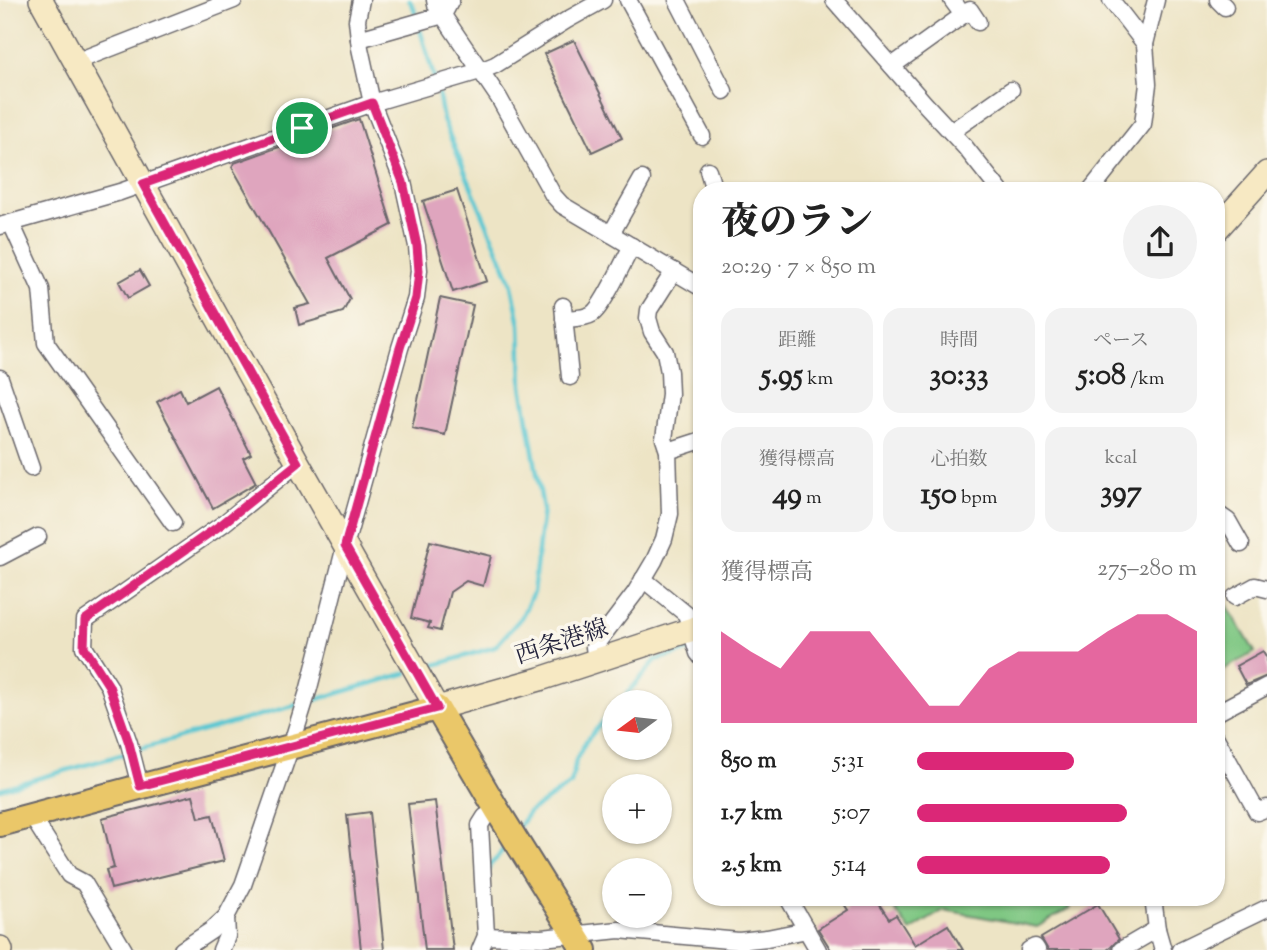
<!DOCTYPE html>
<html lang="ja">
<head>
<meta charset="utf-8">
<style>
	:root { --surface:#fff; --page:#f2f2f2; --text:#222; --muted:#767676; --accent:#db2777 }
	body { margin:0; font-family:"Sorts Mill Goudy","Noto Serif JP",serif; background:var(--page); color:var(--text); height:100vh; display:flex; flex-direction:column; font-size:26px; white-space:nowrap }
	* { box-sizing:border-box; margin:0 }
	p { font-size:23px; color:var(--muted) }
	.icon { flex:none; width:38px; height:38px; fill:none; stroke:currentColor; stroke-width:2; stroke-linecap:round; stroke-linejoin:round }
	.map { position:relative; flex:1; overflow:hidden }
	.sheet { position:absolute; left:693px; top:182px; width:532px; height:724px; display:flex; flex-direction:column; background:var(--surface); border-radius:28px; box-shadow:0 2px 5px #0004 }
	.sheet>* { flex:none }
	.needle { width:46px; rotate:255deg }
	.buttons { position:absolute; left:602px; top:690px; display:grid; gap:14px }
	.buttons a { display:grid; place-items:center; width:70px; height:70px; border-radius:50%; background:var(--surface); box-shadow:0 2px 5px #0004; font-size:35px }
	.pin { position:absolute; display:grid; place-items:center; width:60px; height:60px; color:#fff; margin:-30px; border:4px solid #fff; border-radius:50%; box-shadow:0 2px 7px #0007 }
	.round { display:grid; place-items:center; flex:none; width:74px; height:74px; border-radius:37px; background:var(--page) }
	.head { display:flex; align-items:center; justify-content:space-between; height:119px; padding:0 28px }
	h1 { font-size:38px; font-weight:800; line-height:52px }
	.figures { display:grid; grid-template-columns:repeat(3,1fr); gap:10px; height:119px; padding:7px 28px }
	.figures div { display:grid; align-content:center; border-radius:18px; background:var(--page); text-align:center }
	.figures b { font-size:30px; font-weight:800 }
	.figures small { font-size:19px; font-weight:400 }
	.figures p { font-size:19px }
	.chart { height:196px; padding:14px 28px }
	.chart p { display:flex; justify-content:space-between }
	.chart svg { width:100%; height:126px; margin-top:7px; fill:var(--accent); opacity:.7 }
	ul { padding:0 28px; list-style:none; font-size:23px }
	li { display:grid; grid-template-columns:112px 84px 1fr; align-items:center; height:52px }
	li i { height:18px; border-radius:9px; background:var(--accent) }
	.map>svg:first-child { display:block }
</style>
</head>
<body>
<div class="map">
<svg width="1267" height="950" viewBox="0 0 1267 950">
	<rect width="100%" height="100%" fill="#fbf7ec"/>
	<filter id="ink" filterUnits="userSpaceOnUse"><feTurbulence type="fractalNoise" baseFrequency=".0143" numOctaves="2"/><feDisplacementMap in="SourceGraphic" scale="14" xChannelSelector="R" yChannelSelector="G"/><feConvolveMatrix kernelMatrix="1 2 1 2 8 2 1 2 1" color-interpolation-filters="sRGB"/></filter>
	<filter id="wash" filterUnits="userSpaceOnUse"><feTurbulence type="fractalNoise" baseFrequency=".00686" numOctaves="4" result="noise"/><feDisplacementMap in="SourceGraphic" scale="28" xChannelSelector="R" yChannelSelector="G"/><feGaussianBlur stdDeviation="1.57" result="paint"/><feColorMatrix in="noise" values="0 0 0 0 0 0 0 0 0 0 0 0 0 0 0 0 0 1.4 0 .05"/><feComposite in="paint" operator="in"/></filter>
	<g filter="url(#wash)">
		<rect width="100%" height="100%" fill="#ede4c5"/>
		<g fill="#7fc783" stroke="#50745f" stroke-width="2">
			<polygon points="1216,587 1255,652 1223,670 1216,659"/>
			<polygon points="887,898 1063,898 1070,908 1037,927 944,910 910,931"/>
		</g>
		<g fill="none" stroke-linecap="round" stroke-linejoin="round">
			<g stroke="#5bc7d2" stroke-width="4.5">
				<polyline points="409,0 413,6 417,18"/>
				<polyline points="419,26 438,91 443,120 511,281 520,324 522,386 543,509 533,593 521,618 495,647 422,669"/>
				<polyline points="308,702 407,673"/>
				<polyline points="620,702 656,660 694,649"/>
				<polyline points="136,750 300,704"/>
				<polyline points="0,789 128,753"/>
				<polyline points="517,829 529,812 571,784 576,760 586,741 614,709"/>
				<polyline points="489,869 489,866 498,857 508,842"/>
			</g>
		</g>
		<g id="blocks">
			<g fill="#dfa5be">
				<polygon points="574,40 622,138 592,152 544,54"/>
				<polygon points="359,119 392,225 328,258 350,299 343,312 299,325 295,308 310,304 232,167 234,163"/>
				<polygon points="457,190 487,281 453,292 423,201"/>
				<polygon points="140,270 149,286 128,298 119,282"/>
				<polygon points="440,298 473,305 445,435 412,428"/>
				<polygon points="216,386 251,454 243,458 256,483 213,508 157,402 180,389 186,402"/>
				<polygon points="430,541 491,556 483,586 466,581 450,592 440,631 428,628 430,623 411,618"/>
				<polygon points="1263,651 1267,658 1267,676 1246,685 1236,666"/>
				<polygon points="193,795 199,818 212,815 224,861 111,889 106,870 114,868 102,818"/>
				<polygon points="435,801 453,950 425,950 408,804"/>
				<polygon points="370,812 384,950 361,950 347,815"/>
				<polygon points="840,898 875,898 889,919 896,915 915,945 948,925 963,950 831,950 818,929 848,910"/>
				<polygon points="1098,904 1119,939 1111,947 1107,950 1048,950 1041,938"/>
			</g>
		</g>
	</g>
	<g filter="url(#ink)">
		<use href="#blocks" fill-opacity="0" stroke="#69666b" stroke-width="2"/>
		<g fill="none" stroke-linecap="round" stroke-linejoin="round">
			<g stroke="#69666b" stroke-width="19">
				<g id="street">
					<polyline points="435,0 436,5 499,98 553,195 562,205 702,288"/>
					<polyline points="628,0 702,136"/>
					<polyline points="677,0 724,91"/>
					<polyline points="834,0 926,105 965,147 1000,191"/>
					<polyline points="952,0 963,15"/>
					<polyline points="1111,0 1145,44"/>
					<polyline points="1218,0 1225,7"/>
					<polyline points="359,39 443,15 451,0"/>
					<polyline points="75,62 234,0"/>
					<polyline points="892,66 970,10 978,22"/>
					<polyline points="951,132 1011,90"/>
					<polyline points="708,170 714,191"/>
					<polyline points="1090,191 1143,124 1148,84 1145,44 1156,0"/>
					<polyline points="11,223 41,289 46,343 173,523"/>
					<polyline points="0,226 120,192 372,103 480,71 495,65 567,20 603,0"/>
					<polyline points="611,234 642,179"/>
					<polyline points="563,306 570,377"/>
					<path d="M564,319C573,318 584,319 592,314C603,307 624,260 632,246"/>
					<polyline points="0,378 31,468"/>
					<polyline points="668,451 702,440"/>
					<polyline points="1216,515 1218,514 1228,521 1241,544"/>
					<polyline points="0,557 38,537"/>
					<polyline points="643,579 686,614 698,653 702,658"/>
					<polyline points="1235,597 1255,586 1267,589"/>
					<polyline points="596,660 594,647 635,593 654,561 664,539 670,514 668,451 664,439 670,394 669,372 665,352 652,332 648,318 649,310 674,271"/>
					<polyline points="1216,713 1267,686"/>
					<polyline points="1216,738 1257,812 1267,808"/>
					<polyline points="140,786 129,743 109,686 84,647 85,620 223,524 298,463"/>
					<polyline points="31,815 69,875 84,883 124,950"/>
					<polyline points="788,898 818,950"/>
					<polyline points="1153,898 1157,929 1163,950"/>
					<polyline points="486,936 542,938 619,930 739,941 767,938 807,930"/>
					<polyline points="182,950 212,930 226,917 243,885 291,746 309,688 345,546 400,348 416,298 419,270 417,246 403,182 372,103 360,48 357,20 361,0"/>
					<polyline points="221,950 227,936 226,917"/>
					<polyline points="480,950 486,936 480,825 485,817 497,810"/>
					<polyline points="1029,950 1035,947 1037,950"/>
					<polyline points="1121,950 1157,929"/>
					<polyline points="1180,950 1267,908"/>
				</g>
			</g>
			<g stroke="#69666b" stroke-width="26">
				<g id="secondary">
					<polyline points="41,0 298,463 437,708 540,679 702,626"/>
					<polyline points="1216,230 1267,173"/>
					<polyline points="0,948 1,950"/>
				</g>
			</g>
			<g stroke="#69666b" stroke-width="28">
				<polyline id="primary" points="0,824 437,708 497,810 584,950"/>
			</g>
			<use href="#street" stroke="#fff" stroke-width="16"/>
			<use href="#secondary" stroke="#f7e9c3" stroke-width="23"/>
			<use href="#primary" stroke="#eac769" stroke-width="24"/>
		</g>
	</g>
	<g fill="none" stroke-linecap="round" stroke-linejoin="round" filter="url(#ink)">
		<g stroke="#fff" stroke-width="14">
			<polygon id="route" points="372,103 403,182 417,246 419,271 416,298 400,348 345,546 437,708 140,786 129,743 109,686 84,647 85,620 222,524 298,463 143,184"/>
		</g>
		<use href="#route" stroke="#db2777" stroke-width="9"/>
	</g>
	<g text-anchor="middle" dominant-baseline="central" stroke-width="7" stroke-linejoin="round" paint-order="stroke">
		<g font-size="24" fill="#22223b" stroke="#fbf7ec">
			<text transform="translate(562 643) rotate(-18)">西条港線</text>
		</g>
	</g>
</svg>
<div class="buttons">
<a><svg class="needle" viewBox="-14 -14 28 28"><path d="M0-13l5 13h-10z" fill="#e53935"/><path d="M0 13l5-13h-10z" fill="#767676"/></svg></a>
<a>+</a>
<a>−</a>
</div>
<div class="pin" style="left:302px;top:128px;background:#1e9e55"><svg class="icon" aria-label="arrive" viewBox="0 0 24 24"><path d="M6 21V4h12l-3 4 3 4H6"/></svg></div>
<section class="sheet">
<div class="head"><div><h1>夜のラン</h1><p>20:29 · 7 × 850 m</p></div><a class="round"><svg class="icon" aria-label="share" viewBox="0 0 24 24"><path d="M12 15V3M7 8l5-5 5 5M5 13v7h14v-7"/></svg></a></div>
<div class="figures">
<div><p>距離</p><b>5.95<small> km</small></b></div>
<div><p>時間</p><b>30:33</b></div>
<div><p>ペース</p><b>5:08<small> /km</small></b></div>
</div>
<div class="figures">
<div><p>獲得標高</p><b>49<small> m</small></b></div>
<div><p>心拍数</p><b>150<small> bpm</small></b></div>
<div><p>kcal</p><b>397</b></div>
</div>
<div class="chart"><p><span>獲得標高</span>275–280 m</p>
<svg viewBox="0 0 160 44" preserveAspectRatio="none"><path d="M0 44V12L10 19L20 25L30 12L40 12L50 12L60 25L70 38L80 38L90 25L100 19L110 19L120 19L130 12L140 6L150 6L160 12V44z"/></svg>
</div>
<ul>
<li><b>850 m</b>5:31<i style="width:56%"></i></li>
<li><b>1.7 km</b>5:07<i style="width:75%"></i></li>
<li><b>2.5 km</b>5:14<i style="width:69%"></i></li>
</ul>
</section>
</div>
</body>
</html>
